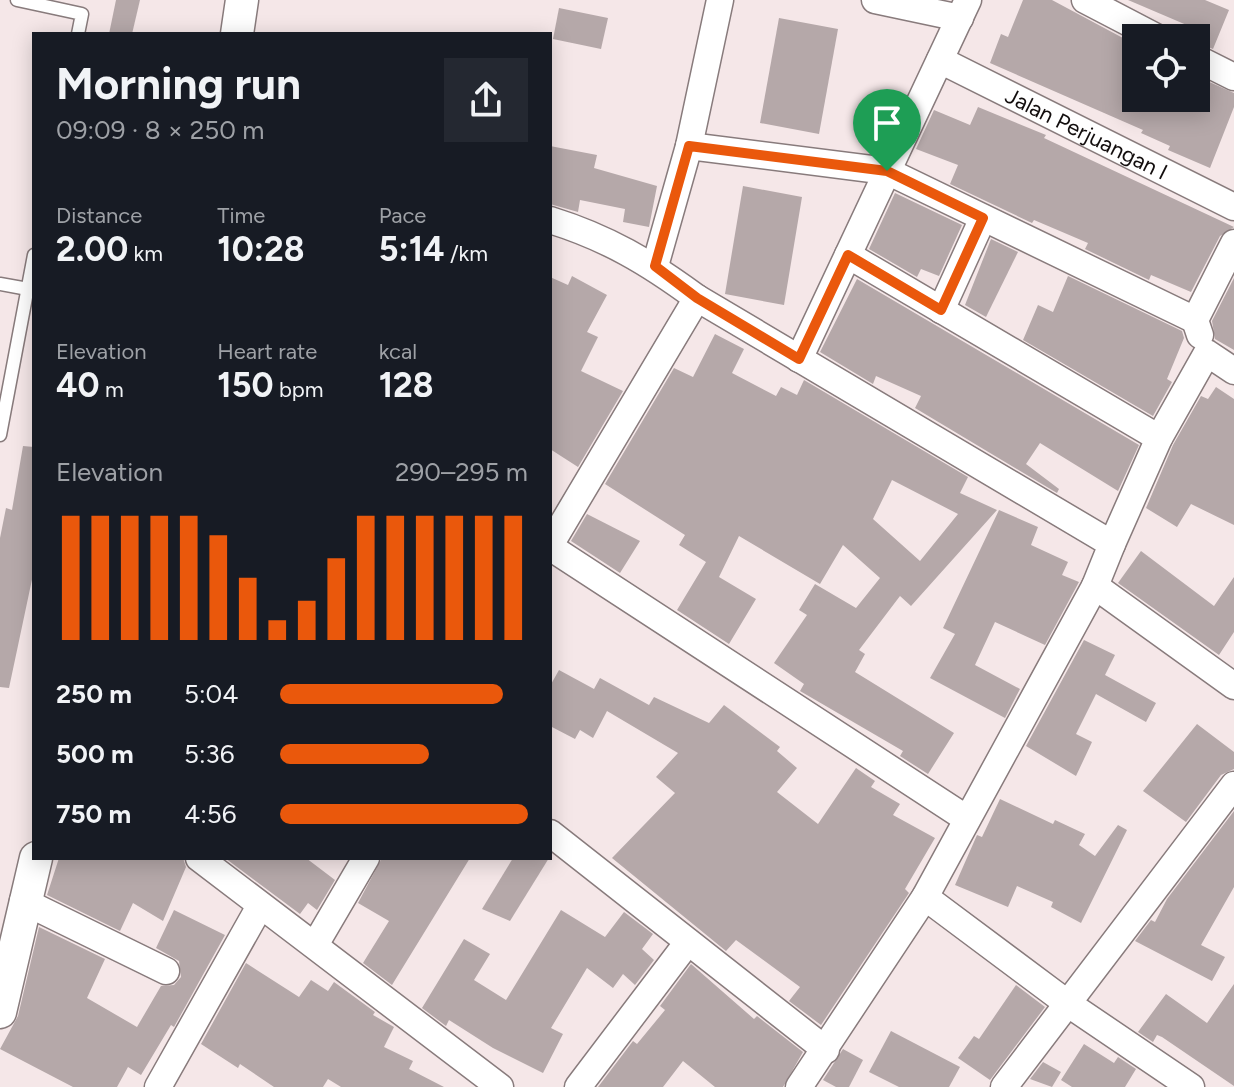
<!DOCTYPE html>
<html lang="en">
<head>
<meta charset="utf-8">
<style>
	:root { --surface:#171b24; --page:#242831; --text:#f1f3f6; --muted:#9ea1a6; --accent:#ea580c }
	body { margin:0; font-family:Figtree,sans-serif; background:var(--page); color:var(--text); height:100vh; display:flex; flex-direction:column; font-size:30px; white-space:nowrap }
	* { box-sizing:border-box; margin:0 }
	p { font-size:26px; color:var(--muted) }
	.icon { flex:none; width:44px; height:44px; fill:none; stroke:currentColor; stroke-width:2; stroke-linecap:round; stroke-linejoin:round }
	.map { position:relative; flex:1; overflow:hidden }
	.details { position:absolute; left:32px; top:32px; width:520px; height:828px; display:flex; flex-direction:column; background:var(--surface); border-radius:0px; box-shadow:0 4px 20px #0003 }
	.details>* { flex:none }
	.fabs { position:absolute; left:1122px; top:24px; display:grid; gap:16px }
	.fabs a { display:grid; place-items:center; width:88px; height:88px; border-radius:0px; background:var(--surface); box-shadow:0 4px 20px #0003; font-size:40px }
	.pin { position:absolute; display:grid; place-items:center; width:68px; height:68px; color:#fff; margin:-82px -34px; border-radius:50% 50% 50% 0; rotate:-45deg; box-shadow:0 0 8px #0007 }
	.pin .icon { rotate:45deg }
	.round { display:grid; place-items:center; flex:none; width:84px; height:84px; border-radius:0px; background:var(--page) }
	.headline { display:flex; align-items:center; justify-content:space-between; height:136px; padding:0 24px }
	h1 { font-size:44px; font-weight:700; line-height:60px }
	.metrics { display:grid; grid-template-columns:repeat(3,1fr); gap:12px; height:136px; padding:8px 24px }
	.metrics div { display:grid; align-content:center }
	.metrics b { font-size:34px; font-weight:700 }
	.metrics small { font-size:22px; font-weight:400 }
	.metrics p { font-size:22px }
	.chart { height:224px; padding:16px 24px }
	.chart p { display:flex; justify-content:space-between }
	.chart svg { width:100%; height:144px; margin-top:8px; stroke:var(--accent); stroke-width:6 }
	ul { padding:0 24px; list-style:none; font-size:26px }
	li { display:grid; grid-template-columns:128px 96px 1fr; align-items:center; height:60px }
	li i { height:20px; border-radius:10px; background:var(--accent) }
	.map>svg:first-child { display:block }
</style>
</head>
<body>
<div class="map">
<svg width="1234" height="1087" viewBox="0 0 1234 1087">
	<rect width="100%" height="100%" fill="#f5e7e8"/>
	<g fill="#b5a8a9" fill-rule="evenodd">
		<polygon points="116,0 140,0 132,34 109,34"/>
		<polygon points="1023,0 1052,0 1136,45 1136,98 1196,98 1196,76 1234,93 1234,107 1210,168 1168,150 1170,146 1141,133 1143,130 990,63 1001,34 1008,37"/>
		<polygon points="1128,0 1205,0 1229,10 1213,49 1196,42 1196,29"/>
		<polygon points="559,8 608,18 601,49 553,39"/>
		<polygon points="779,18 838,29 819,134 760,123"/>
		<polygon points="978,107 1046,135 1044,138 1234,227 1220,236 1191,292 1151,275 1149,280 1085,249 1088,243 1034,220 1032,223 950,184 958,165 916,149 934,110 970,125"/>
		<polygon points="550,146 597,155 594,168 657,186 649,227 623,222 625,209 580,200 578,212 550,204"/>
		<polygon points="743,186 802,197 784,305 725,294"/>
		<polygon points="895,193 962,225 939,276 921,269 917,277 869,249"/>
		<polygon points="991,239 1018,252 986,317 965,305"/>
		<polygon points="572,276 607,295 587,332 598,337 581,371 623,391 578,467 550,449 550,277 568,285"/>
		<polygon points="1068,276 1182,331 1184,338 1167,379 1172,382 1153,416 1023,340 1038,305 1053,312"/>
		<polygon points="1234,278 1234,350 1215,339 1212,321"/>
		<polygon points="857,279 1139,445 1118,491 1040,443 1026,464 1059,489 1057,493 915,408 921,396 876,376 873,384 820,352"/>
		<path d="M715,334L744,349L732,373L776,396L781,387L797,395L804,380L968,477L960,493L997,510L911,606L900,596L859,650L865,654L855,672L954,733L928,774L900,756L903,751L800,691L804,684L774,663L807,615L799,610L815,584L856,608L880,578L843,545L820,584L739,536L719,577L756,599L729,644L677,610L706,562L679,545L685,535L605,484L674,368L693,377ZM892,480L958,514L920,561L873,519Z"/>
		<polygon points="1216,387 1234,399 1234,525 1191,504 1177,527 1146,508 1173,445 1201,396 1208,399"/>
		<polygon points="23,446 34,447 34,570 9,688 0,687 0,538 6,508 12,510"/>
		<polygon points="999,510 1038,527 1031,545 1068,562 1062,575 1079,582 1045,645 995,622 975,665 1020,689 1005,718 930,678 955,634 943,628"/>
		<polygon points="587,514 640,541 620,573 571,541"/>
		<polygon points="1141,551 1214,606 1234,577 1234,632 1219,655 1118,583"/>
		<polygon points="1084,640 1115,655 1105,675 1156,703 1146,722 1096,694 1076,734 1092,742 1076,776 1026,746"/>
		<polygon points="559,670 594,689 600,678 649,705 654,697 709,723 724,705 780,747 777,751 797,768 777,792 818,824 856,768 875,781 871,787 900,804 893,815 935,838 905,889 909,893 821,1025 789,1001 800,987 736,940 726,951 612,858 675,793 656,777 678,753 607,711 593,738 580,730 575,739 550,726 550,686"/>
		<polygon points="1197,724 1234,752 1234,769 1221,775 1186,822 1143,791"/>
		<polygon points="1000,799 1053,824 1055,820 1085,834 1079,845 1095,856 1118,825 1127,830 1081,923 1051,907 1053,902 1017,886 1008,907 955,885 977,835 982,837"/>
		<polygon points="1234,811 1234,887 1201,945 1225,957 1212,981 1135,941 1151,920 1155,922 1167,899"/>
		<polygon points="59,858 183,858 186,867 163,921 133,903 120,931 47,895"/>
		<polygon points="225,858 306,858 335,880 317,910 308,903 300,914"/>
		<polygon points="382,858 470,858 392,985 363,963 389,921 358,903"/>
		<polygon points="513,858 549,858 510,921 482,909"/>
		<polygon points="174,910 225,935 174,1027 171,1025 141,1075 128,1067 117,1087 73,1087 0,1049 18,1016 39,927 105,959 87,998 137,1027 161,986 174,985 181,977 179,961 156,948"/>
		<polygon points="561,910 605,937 624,912 653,934 642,949 654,960 635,985 623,974 613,988 587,968 551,1028 563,1034 543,1073 493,1048 449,1020 446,1026 422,1008 464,939 490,954 474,980 506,1000"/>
		<polygon points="246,963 299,997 311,980 328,991 334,982 375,1012 373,1015 394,1027 384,1047 413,1061 409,1069 444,1087 341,1087 328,1079 323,1087 274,1087 240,1064 238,1068 201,1044"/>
		<polygon points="691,964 754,1019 757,1016 803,1052 783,1087 715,1087 683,1061 663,1087 598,1087 633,1041 637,1044 665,1010 660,1006"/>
		<polygon points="1234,984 1234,1086 1162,1037 1157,1035 1153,1042 1138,1032 1166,994 1207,1023"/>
		<polygon points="1016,985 1045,1007 990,1080 958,1058 974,1036 979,1039"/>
		<polygon points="891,1031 960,1067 949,1087 899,1087 869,1072"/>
		<polygon points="1084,1044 1114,1063 1118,1057 1136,1069 1125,1087 1072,1087 1061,1080"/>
		<polygon points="843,1049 863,1060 849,1087 836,1087 823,1080"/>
		<polygon points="1043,1062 1061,1072 1052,1087 1030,1079"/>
	</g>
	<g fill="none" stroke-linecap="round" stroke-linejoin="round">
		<g stroke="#887b7c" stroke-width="15">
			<g id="service">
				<polyline points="17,0 82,14 78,34"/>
				<polyline points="0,284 28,289"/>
				<polyline points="0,435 34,255"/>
			</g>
		</g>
		<g stroke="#887b7c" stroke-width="29">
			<g id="minor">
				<polyline points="875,0 960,18"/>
				<polyline points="1085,0 1158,38"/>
				<polyline points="1196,58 1234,77"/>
				<path id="s1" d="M940,60L1234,207"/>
				<polyline points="689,146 887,171 1195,320"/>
				<path d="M550,220C608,238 648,262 697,298L1112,544L1095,586L1234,686"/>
				<polyline points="848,255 1159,438"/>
				<polyline points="655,266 689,146 720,0"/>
				<polyline points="941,310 983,218"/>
				<polyline points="1200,335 1195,320 1234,243"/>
				<polyline points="799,359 968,0"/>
				<polyline points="1112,544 1159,438 1207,353 1234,371"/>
				<polyline points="550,545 697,298"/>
				<polyline points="550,547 967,819"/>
				<polyline points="550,833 826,1050"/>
				<polyline points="199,858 500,1087"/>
				<polyline points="925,897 1067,1003 1191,1087"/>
				<polyline points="23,901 166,971"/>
				<polyline points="315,945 366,858"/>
				<polyline points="158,1087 260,906"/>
				<polyline points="578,1087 688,942"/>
				<polyline points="799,1087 925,897 1095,586"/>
				<polyline points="1004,1087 1234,785"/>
			</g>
		</g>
		<g stroke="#887b7c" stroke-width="35">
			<g id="tertiary">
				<polyline points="237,34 242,0"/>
				<polyline points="0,1012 36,858"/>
			</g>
		</g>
		<use href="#service" stroke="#fff" stroke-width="12"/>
		<use href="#minor" stroke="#fff" stroke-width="26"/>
		<use href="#tertiary" stroke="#fff" stroke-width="32"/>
	</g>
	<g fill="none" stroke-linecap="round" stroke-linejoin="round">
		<g stroke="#fff" stroke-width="16">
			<polygon id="route" points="689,146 887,171 983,218 941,310 848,255 799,359 697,298 655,266"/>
		</g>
		<use href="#route" stroke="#ea580c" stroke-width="10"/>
	</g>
	<g text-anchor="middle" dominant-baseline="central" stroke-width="7" stroke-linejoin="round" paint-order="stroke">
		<g font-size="22" fill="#120d0d" stroke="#fff6f6">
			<text stroke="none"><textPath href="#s1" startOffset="164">Jalan Perjuangan I</textPath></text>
		</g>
	</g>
</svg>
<div class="fabs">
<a><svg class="icon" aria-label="locate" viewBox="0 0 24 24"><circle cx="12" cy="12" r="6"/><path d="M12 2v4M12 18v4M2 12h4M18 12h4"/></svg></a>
</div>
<div class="pin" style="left:887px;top:171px;background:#1e9e55"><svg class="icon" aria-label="arrive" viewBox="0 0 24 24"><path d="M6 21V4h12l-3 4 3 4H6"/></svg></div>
<section class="details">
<div class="headline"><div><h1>Morning run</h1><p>09:09 · 8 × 250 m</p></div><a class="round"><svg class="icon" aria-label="share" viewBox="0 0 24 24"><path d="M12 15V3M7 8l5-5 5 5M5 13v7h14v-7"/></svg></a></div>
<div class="metrics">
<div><p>Distance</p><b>2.00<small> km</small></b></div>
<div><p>Time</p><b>10:28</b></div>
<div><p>Pace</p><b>5:14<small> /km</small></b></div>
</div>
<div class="metrics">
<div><p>Elevation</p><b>40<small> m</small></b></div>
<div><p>Heart rate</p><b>150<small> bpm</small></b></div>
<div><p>kcal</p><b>128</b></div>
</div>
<div class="chart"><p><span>Elevation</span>290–295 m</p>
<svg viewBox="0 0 160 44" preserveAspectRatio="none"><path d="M5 44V6M15 44V6M25 44V6M35 44V6M45 44V6M55 44V12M65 44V25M75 44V38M85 44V32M95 44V19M105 44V6M115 44V6M125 44V6M135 44V6M145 44V6M155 44V6"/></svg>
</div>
<ul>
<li><b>250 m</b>5:04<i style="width:90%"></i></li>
<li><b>500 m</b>5:36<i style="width:60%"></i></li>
<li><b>750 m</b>4:56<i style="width:100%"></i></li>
</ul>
</section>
</div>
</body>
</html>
